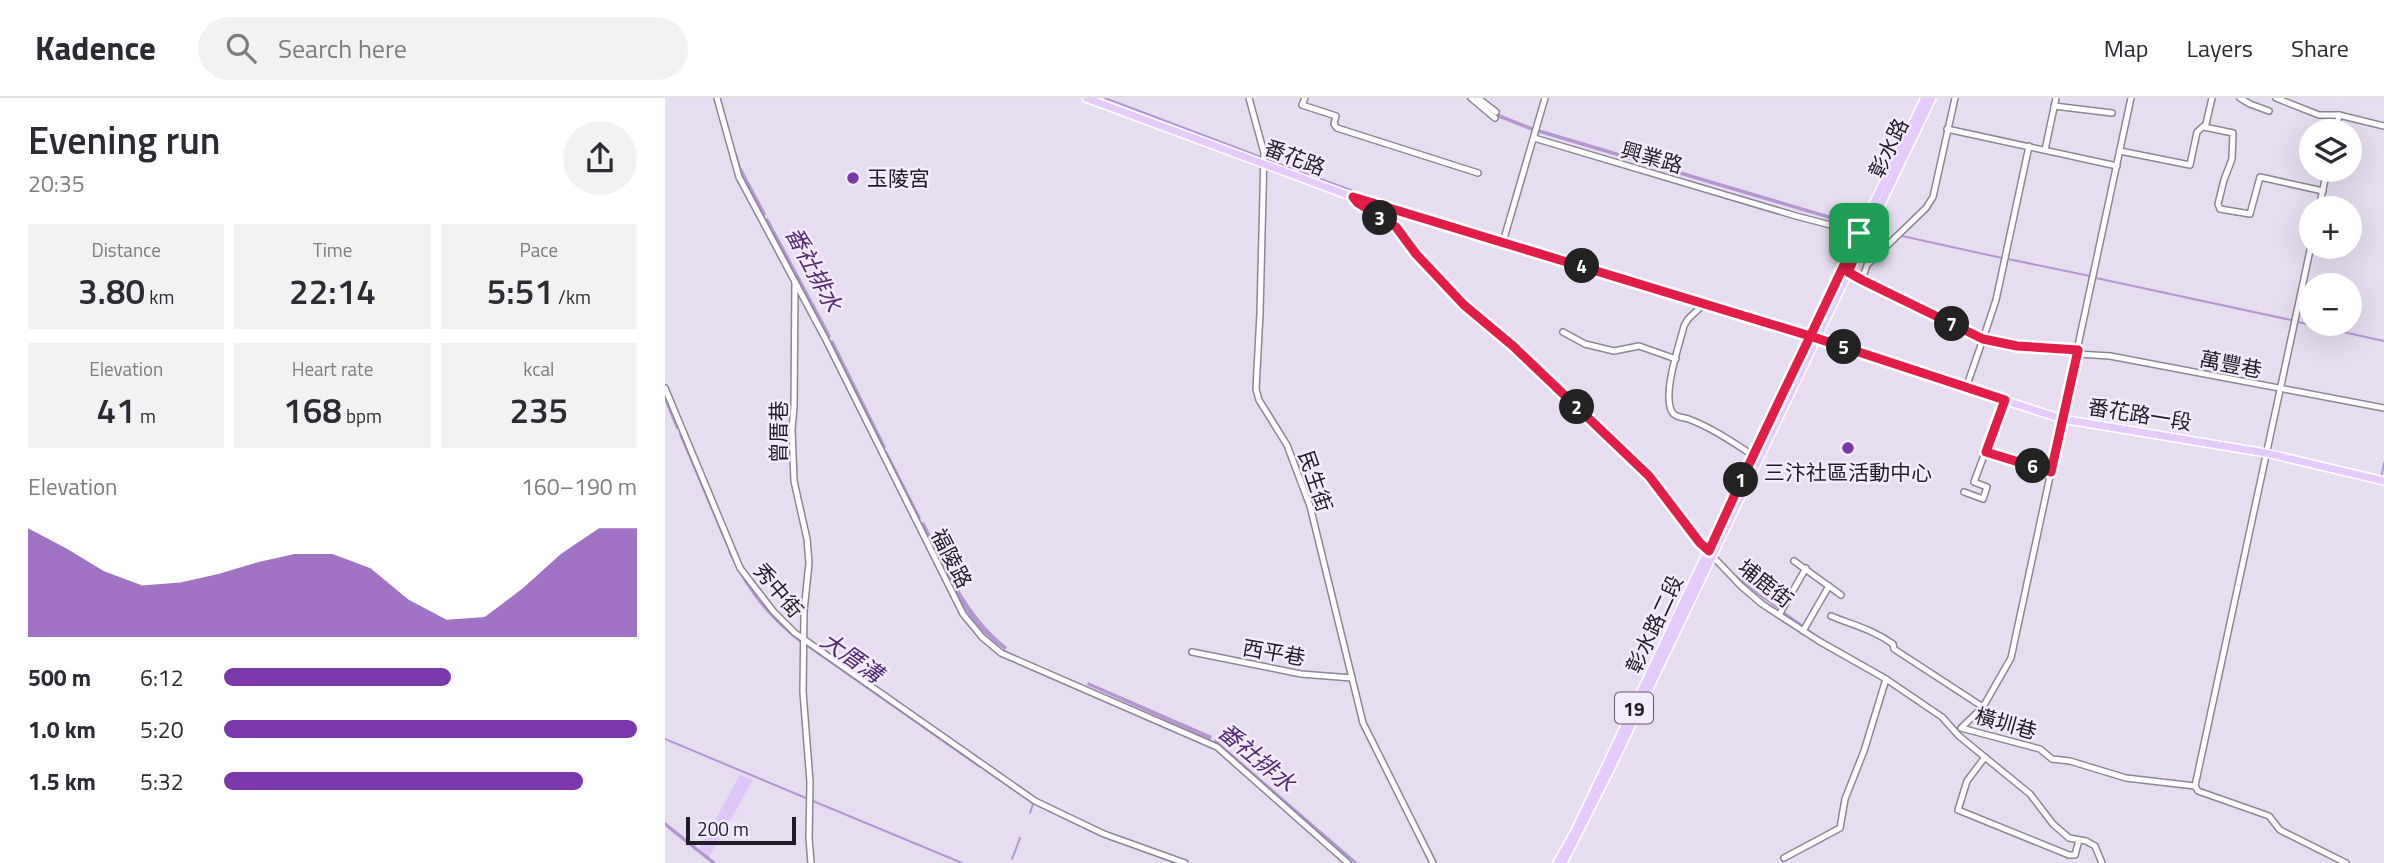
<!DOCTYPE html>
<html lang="en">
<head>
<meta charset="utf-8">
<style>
	:root { --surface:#fff; --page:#f2f2f3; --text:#2b2b33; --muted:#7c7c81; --line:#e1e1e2; --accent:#7a38ac }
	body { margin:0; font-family:"Titillium Web","Noto Sans TC",sans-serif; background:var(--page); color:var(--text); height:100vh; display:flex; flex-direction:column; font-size:26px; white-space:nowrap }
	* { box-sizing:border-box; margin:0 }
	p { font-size:23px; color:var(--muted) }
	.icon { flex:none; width:38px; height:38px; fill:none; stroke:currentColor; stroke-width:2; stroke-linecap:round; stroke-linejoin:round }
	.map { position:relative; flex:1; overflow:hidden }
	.panel { display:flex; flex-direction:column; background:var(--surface); width:665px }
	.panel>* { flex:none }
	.buttons { position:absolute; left:1634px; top:21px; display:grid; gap:14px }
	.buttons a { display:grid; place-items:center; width:63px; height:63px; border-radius:50%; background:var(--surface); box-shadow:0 7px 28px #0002; font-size:35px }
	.scale { position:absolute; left:21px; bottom:18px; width:110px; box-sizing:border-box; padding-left:7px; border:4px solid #201d24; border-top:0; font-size:19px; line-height:24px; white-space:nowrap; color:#201d24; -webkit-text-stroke:5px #f4ebfe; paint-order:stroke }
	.pin { position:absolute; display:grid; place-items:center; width:60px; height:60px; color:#fff; margin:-30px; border-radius:14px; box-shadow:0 4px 10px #0006 }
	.km { position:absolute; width:35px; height:35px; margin:-18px; border-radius:50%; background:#222; color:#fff; font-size:19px; line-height:35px; text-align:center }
	.round { display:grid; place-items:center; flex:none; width:74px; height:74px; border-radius:37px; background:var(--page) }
	.headline { display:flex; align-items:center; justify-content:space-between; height:119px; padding:0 28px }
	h1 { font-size:38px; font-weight:600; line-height:52px }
	.stats { display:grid; grid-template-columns:repeat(3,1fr); gap:10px; height:119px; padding:7px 28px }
	.stats div { display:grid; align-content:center; border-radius:0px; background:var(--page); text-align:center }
	.stats b { font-size:35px; font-weight:600 }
	.stats small { font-size:19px; font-weight:400 }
	.stats p { font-size:19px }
	.chart { height:196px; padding:14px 28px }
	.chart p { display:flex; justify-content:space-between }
	.chart svg { width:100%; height:126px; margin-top:7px; fill:var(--accent); opacity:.7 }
	ul { padding:0 28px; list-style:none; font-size:23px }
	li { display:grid; grid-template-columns:112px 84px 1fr; align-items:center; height:52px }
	li i { height:18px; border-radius:9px; background:var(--accent) }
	header { display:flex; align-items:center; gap:42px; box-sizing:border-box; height:98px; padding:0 35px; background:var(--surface); border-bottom:2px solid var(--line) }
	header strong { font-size:33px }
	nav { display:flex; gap:38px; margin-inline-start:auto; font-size:24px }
	.search { width:490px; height:63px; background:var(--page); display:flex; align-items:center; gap:18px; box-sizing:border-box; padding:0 24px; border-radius:38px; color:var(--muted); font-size:26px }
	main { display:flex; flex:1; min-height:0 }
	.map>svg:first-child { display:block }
</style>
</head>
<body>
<header>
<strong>Kadence</strong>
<div class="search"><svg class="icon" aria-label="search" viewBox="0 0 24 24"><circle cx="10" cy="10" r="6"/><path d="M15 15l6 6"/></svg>Search here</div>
<nav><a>Map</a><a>Layers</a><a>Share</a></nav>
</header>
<main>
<section class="panel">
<div class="headline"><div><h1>Evening run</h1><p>20:35</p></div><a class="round"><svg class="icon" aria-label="share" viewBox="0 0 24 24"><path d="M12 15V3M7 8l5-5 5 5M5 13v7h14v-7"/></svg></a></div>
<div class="stats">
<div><p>Distance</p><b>3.80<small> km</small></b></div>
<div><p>Time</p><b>22:14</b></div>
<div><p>Pace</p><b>5:51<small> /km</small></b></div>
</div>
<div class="stats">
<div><p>Elevation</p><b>41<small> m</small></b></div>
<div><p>Heart rate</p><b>168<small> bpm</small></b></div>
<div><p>kcal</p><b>235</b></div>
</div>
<div class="chart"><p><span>Elevation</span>160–190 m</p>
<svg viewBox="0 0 160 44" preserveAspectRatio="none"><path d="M0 44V6L10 13L20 21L30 26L40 25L50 22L60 18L70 15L80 15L90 20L100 31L110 38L120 37L130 27L140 15L150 6L160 6V44z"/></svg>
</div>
<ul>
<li><b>500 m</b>6:12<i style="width:55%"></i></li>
<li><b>1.0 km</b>5:20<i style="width:100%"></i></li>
<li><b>1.5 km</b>5:32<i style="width:87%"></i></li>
</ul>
</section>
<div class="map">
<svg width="1719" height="765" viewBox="0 0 1719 765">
	<rect width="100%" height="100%" fill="#e7ddf1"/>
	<polygon fill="#dfc7f9" points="75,677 88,682 44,759 34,751"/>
	<g fill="#b497d2">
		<path d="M259,424C282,469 301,517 342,549L340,552C297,525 278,469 255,426Z"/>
		<polygon points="423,584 547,638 545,642 422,587"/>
		<polygon points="550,641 693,765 689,765 549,644"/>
	</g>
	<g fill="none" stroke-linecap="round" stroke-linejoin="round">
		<g stroke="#b497d2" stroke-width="2">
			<polyline points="440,0 596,59"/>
			<polyline points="601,61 686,92 690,96"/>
			<polyline points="702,107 738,130 766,168 799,202 836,232 877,272"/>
			<polyline points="1237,138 1337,160"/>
			<polyline points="1343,161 1425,178"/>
			<polyline points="1431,180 1626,222"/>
			<polyline points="1633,224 1719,243"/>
			<polyline points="0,301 12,330"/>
			<polyline points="932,325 987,376 1043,447"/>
			<polyline points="15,336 62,447"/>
			<polyline points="1717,376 1719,365"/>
			<path d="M64,453C80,488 105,521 136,544"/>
			<polyline points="1067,475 1093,496 1138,528"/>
			<polyline points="1143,532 1167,548"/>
			<polyline points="141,547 315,669"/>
			<polyline points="0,641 141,700"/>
			<polyline points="320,672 369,706"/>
			<polyline points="148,703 297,765"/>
			<polyline points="372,707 434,737 511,765"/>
			<polyline points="365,715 368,706"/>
			<polyline points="347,761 355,740"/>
		</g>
		<g stroke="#b497d2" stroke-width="3.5">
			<polyline points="829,16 867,31 1194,128"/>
			<polyline points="70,56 74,69 99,116"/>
			<polyline points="102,122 164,238"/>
			<polyline points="167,244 219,349"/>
			<polyline points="221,355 254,420"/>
			<polyline points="0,726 49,765"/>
		</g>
		<g stroke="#8d8596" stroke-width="8">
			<g id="minor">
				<polyline points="52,0 74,79 160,240 298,516 317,539 336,555 552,649 683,765"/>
				<polyline points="584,0 599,55 595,215 591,291 594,302 622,347 645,408 698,625 768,765"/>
				<polyline points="640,0 637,7 671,18 669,26 672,30 813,75"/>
				<polyline points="806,0 830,20"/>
				<polyline points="813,0 831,14"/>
				<polyline points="1466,0 1346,560 1318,609 1296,630 1375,651 1387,661 1405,663 1461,680 1530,688 1533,693 1604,718 1615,732 1681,765"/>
				<polyline points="1575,0 1585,6 1604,13"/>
				<polyline points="1611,0 1654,17 1674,17 1719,28"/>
				<polyline points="1389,8 1447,15"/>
				<polyline points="1539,29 1568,35 1567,61 1559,82 1553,106 1555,111 1585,116 1595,79 1658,93"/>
				<polyline points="1282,31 1452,68"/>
				<polyline points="1671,33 1674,17"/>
				<polyline points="869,40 1131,118 1200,136"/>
				<polyline points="1364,48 1331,202 1318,241 1352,249 1413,252"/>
				<polyline points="1380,52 1391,0"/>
				<polyline points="1455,53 1525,67 1532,34 1541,26 1547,0"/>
				<polyline points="688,99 693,105 731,129 751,156 799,207 848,248 984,378 1035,445 1076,488 1097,506 1154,543 1221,581 1277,619 1294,638 1365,696 1388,726 1404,740 1421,743 1430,748 1437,765"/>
				<polyline points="1654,110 1662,72"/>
				<polyline points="838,144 880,0"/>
				<polyline points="1183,174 1318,241 1301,290"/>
				<polyline points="1197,182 1202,167 1261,110 1268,99 1290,0"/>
				<polyline points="130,183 129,309 127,331 129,383 142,441 144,465 139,513 138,594 145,684 144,740 146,765"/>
				<path d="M1040,205L1023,221L1019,228C1014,248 997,296 1007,314C1010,320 1020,319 1026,322C1049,331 1069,345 1089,358"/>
				<polyline points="898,234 920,246 949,253 974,248 1011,261"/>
				<polyline points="1412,256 1445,258 1719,310"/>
				<polyline points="0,290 75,470 108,513 130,535 370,703 439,736 520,765"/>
				<polyline points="1321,354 1386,374"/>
				<polyline points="1299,394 1318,401 1322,389 1309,384 1340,302"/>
				<polyline points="1129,463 1176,497"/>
				<polyline points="1114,517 1141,470"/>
				<path d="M1166,518C1188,527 1209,532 1228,546L1229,551L1318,609"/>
				<polyline points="1138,533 1164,488"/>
				<polyline points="527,554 636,576 687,580"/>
				<polyline points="1320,659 1302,683 1293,712 1404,757 1410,757 1414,742"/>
				<polyline points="1530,688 1647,143"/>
				<polyline points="1119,760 1175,730 1180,701 1199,653 1221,581"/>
			</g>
		</g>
		<g stroke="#fff" stroke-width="10">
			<g id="major">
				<polyline points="421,0 688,99 1078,217 1397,321 1601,355 1719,383"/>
				<polyline points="892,765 910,733 1178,167 1260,0"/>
				<polyline points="898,765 945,672 1267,0"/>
			</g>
		</g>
		<use href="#minor" stroke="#fff" stroke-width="5"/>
		<use href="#major" stroke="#e5ccfd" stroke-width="7"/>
	</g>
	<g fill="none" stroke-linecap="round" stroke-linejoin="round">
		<g stroke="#fff" stroke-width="14">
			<path id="route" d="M1194,135C1145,241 1092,346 1044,453L1035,445L984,378L848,248L799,207L751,156L731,129L693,105L688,99L1145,238L1151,240L1340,302L1321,354L1386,374L1413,252L1352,248L1318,241L1197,182L1183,174L1200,136L1194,135"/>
		</g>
		<use href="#route" stroke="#e11d48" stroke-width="9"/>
	</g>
	<g fill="#7a38ac" stroke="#f4ebfe" stroke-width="2.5">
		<circle cx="188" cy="80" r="7"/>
		<circle cx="1183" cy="350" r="7"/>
	</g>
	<g text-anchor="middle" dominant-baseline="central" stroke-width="5" stroke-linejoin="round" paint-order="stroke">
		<rect fill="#f4ebfe" stroke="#605b65" stroke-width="2" x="950" y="594.5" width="38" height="31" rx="5"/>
		<g font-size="19" font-weight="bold" fill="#201d24">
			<text x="969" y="610">19</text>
		</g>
		<g font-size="21" fill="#201d24" stroke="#f4ebfe">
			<text transform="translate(1223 50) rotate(-64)">彰水路</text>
			<text transform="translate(630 59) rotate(21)">番花路</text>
			<text transform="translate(987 59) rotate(16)">興業路</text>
			<text transform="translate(1566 266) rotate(11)">萬豐巷</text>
			<text transform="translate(1475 316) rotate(9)">番花路一段</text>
			<text transform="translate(113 334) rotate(-90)">曾厝巷</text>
			<text transform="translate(651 383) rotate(71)">民生街</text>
			<text transform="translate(287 460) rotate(63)">福陵路</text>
			<text transform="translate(1101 485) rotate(38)">埔鹿街</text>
			<text transform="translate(114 492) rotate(50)">秀中街</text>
			<text transform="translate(989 526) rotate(-65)">彰水路二段</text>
			<text transform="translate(609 554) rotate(10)">西平巷</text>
			<text transform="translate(1341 625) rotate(16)">橫圳巷</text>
		</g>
		<g font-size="21" fill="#201d24" stroke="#f4ebfe" text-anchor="start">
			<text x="202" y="80">玉陵宮</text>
			<text x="1183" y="374" text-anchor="middle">三汴社區活動中心</text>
		</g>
		<g font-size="23" font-style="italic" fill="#522b72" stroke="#f4ebfe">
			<text transform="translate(149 171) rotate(62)">番社排水</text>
			<text transform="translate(187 559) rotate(35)">大厝溝</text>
			<text transform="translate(592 659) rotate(40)">番社排水</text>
		</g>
	</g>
</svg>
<div class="buttons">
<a><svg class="icon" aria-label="layers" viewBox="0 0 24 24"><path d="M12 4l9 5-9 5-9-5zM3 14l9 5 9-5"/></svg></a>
<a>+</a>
<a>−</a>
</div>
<div class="scale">200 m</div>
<div class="pin" style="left:1194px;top:135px;background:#1e9e55"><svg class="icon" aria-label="arrive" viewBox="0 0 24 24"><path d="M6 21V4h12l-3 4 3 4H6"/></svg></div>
<b class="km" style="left:1076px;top:382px">1</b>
<b class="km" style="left:912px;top:309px">2</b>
<b class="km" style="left:715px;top:120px">3</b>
<b class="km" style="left:917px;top:168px">4</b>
<b class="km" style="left:1179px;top:249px">5</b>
<b class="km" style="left:1368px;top:368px">6</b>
<b class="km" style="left:1287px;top:226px">7</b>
</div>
</main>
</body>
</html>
